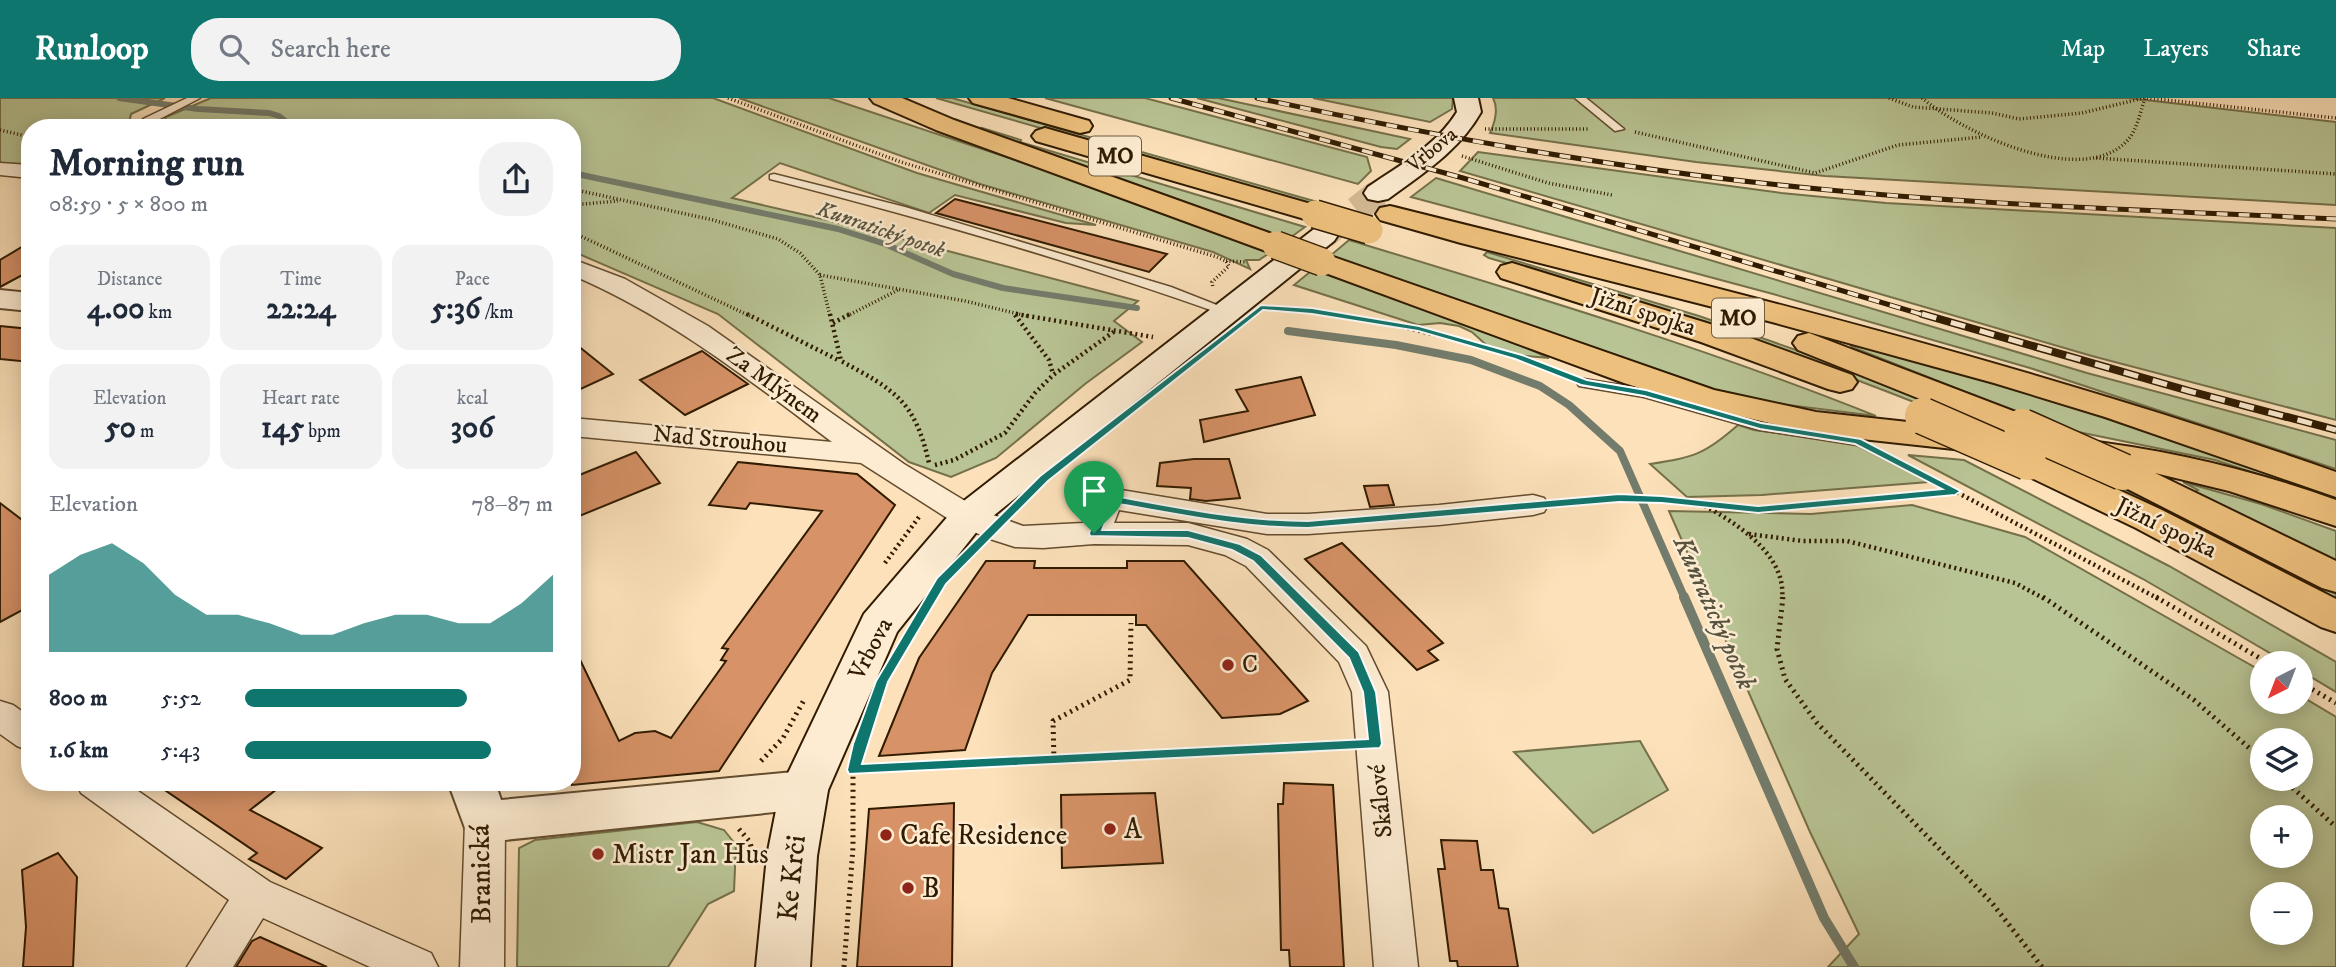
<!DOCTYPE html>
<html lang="en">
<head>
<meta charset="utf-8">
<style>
	:root { --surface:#fff; --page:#f2f2f3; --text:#1f2937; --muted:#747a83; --accent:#0f766e }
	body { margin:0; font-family:"IM FELL DW Pica",serif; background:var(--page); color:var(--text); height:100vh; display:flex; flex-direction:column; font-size:26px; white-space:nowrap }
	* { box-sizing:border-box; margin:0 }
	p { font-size:23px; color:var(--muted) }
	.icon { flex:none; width:38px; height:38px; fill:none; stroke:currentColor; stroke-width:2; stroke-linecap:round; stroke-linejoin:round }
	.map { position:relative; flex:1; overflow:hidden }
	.details { position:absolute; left:21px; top:21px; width:560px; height:672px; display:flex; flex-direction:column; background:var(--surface); border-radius:28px; box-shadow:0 4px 18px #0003 }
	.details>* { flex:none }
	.needle { width:46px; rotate:222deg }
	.tools { position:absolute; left:2250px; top:553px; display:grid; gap:14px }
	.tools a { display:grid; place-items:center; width:63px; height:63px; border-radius:50%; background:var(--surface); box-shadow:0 4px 18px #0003; font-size:35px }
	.pin { position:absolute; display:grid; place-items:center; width:60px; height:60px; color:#fff; margin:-72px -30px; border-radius:50% 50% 50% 0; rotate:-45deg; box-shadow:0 0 7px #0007 }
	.pin .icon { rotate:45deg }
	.round { display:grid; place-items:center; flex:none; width:74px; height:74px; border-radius:28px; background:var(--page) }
	.summary { display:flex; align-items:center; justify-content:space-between; height:119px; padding:0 28px }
	h1 { font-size:38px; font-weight:800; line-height:52px }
	.stats { display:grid; grid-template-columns:repeat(3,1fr); gap:10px; height:119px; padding:7px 28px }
	.stats div { display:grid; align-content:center; border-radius:18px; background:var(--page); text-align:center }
	.stats b { font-size:30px; font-weight:800 }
	.stats small { font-size:19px; font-weight:400 }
	.stats p { font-size:19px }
	.chart { height:196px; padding:14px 28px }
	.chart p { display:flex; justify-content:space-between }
	.chart svg { width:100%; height:126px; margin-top:7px; fill:var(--accent); opacity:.7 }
	ul { padding:0 28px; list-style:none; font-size:23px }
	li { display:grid; grid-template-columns:112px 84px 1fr; align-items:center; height:52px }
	li i { height:18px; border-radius:9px; background:var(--accent) }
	header { display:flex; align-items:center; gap:42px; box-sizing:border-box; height:98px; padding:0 35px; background:var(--accent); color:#fff }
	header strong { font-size:33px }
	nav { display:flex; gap:38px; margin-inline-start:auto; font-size:24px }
	.search { width:490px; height:63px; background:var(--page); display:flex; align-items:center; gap:18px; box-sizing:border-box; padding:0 24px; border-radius:28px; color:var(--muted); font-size:26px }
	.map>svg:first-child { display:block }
</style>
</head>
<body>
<header>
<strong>Runloop</strong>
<div class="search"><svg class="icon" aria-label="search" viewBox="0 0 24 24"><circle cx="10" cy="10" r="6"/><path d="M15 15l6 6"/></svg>Search here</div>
<nav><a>Map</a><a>Layers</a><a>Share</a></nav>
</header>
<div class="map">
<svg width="2336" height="869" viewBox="0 0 2336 869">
	<rect width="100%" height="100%" fill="#fce1ba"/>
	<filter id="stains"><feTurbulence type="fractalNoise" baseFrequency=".00286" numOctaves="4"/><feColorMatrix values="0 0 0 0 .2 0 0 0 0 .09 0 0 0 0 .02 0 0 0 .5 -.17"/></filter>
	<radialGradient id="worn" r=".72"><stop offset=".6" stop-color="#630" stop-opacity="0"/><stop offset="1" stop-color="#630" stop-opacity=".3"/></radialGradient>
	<g fill="#b9c494" stroke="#74704a" stroke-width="2" fill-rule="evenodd">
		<polygon points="0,0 165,0 131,16 128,30 30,30 30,68 0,65"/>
		<polygon points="211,0 713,0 917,75 1096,127 1066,125 955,97 929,115 780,65 732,100 849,127 1138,203 1114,223 1142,244 1085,286 996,360 951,379 909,364 718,216 572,153 572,30 162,30 166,19"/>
		<polygon points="739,0 829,0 1066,79 1271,154 1259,162 1246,162 1250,171 1213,154 980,86"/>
		<polygon points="936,0 952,0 1328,107 1323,111"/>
		<polygon points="1045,0 1145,0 1367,59 1371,73 1358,86"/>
		<polygon points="1197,0 1218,0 1410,41 1397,51 1381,49"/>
		<polygon points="1313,0 1453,0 1452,11 1430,24"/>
		<path d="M1493,0H2128L2336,24V107L1825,78L1696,64L1490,35C1495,24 1499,11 1493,0Z"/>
		<polygon points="982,30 1021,42 1020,44 1305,129 1287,142 983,33"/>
		<polygon points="1478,54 1781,95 1886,105 2336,130 2336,322 2092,258 1460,73"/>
		<polygon points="1436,80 2087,275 2336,342 2336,371 2030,270 1773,196 1411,99"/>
		<path d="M1349,142C1527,196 1704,249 1876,318L1780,306L1699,289L1330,158Z"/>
		<path d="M1487,154L1699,218L1813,258L1941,308L1934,312C1789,254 1640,204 1489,160L1484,157Z"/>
		<polygon points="1315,170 1524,249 1549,260 1505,256 1493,253 1472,234 1459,228 1440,225 1418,227 1294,187"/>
		<polygon points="1848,244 2122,322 2336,396 2336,402 2215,362 2054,329 1852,249"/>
		<path d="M1738,327L1754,332L1852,345L1929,384L1762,397L1687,399L1650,366C1694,359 1704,357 1738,327Z"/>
		<polygon points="1908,357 1964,362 2169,468 2336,564 2336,594 2301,573 2301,565 2287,565 2143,481"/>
		<polygon points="2059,365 2074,367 2233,443 2336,496 2336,505"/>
		<polygon points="2183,384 2261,406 2336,433 2336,464 2195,394 2198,392"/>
		<path d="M1912,407L2025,439L2263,574V604H2301V598L2336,619V869H1828L1859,836L1810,734L1669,413L1811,416ZM2301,642V681H2263V642ZM2263,719H2301V758H2263ZM2263,796H2301V835H2263Z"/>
		<polygon points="1640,643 1668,692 1593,735 1514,654"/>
		<polygon points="697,724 724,732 736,747 734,793 708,806 668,869 517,869 519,750 535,742"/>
	</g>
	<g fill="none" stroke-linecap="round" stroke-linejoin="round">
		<g stroke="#737c6c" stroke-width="6">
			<polyline points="119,0 198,11 269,15 279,18 294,30"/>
			<polyline points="572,75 838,131 885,146 953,176 1003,190 1137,210"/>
		</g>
		<polyline stroke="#737c6c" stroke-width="8" points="1288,233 1396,247 1471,262 1540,288 1569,307 1620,353 1685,501"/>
		<polyline stroke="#737c6c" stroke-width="10" points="1684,499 1824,820 1854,869"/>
	</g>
	<g fill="#d79267" stroke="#301b00" stroke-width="2">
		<polygon points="955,101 1167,156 1149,174 936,115"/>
		<polygon points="30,144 30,173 0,189 0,162"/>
		<polygon points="0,228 30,231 30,264 0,261"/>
		<polygon points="572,243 613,276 572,295"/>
		<polygon points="702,253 748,286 685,317 640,282"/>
		<polygon points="1301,279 1315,317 1204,344 1200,322 1248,313 1236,292"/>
		<polygon points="636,354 660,385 572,421 572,380"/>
		<polygon points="1194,361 1229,361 1240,400 1206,403 1190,401 1191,390 1157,388 1160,365"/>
		<polygon points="738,364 857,376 895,407 719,673 572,687 572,545 619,643 635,635 655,633 671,640 726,563 721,562 728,551 722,550 822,413 750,405 746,411 709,407"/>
		<polygon points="1388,387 1394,407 1370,409 1364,388"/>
		<polygon points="0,405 30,428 30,508 0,524"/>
		<polygon points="1342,445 1443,545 1428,553 1438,562 1417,572 1305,461"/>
		<polygon points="986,463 1035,463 1034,470 1127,470 1127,463 1184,463 1308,603 1280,616 1222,620 1146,527 1136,527 1136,517 1028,517 992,575 965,652 879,658 919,560"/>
		<polygon points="153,684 286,684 250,712 322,750 286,781 249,761 257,755"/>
		<polygon points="1284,685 1333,687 1344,869 1290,869 1289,852 1281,852 1278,706 1283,706"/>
		<polygon points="1155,695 1163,765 1062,770 1061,697"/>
		<polygon points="954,705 952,869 857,869 869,711"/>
		<polygon points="1441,742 1477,743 1481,772 1493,772 1499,810 1508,811 1518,869 1458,869 1457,863 1450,863 1438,771 1445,771"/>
		<polygon points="58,755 77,779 73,869 23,869 26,829 22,772"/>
		<polygon points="260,839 327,869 236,869 252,843"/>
	</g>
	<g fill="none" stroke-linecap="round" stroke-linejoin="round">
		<polyline stroke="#d3b995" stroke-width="27" stroke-dasharray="27 14" stroke-linecap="butt" points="1324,137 1378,95"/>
		<g stroke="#634c2e" stroke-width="3">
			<g id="service">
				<polygon points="187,0 200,0 152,25 151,30 141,30 143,21"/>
				<polygon points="1575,0 1586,0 1624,31 1615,33"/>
				<path d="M774,76L905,109L1171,189L1232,213L1230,216H1222C1074,163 922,120 770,81V77Z"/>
				<polygon points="1584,281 1646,291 1761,324 1857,339 1864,343 1857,347 1760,332 1644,299 1579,288 1577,285"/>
			</g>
		</g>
		<g stroke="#634c2e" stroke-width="3">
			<g id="minor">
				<polygon points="0,65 30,67 30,80 0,77"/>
				<path d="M572,161L625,181L708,228L904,366L980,412L1023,428L1083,425L1098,393L1109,390L1267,416H1308L1439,407L1533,397L1544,400L1548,407L1544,414L1533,417L1439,427L1308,436H1267L1119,412L1114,425H1188L1247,441L1268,452L1366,548L1388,594L1418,869H1374L1352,594L1339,564L1246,468L1225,457L1188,447L1094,446L1043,450L1015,449L990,441L958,427L861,365L572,338V320L832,344C749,282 669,218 572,177Z"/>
				<polygon points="0,603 13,607 30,619 30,653 17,648 0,636"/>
				<polygon points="76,684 125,684 270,784 431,855 438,869 370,869 263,820 233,869 187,869 229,802 81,695"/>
				<polygon points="485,707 499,712 505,724 504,869 460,869 465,724 471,712"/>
			</g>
		</g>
		<g stroke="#634c2e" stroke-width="4">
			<g id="tertiary">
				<polygon points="0,192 30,195 30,213 0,210"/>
				<polygon points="804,673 821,678 828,692 821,706 804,711 485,744 468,738 448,684 495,684 501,702"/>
			</g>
		</g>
		<g stroke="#301b00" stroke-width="4">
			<g id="secondary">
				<path d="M1454,0H1478L1481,14C1459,53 1423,75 1388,101L1378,103L1368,101L1364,95L1368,89C1400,67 1436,48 1457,14Z"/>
				<polygon points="1324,128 1334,131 1338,137 1334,143 982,427 897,534 828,692 817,758 810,869 756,869 767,758 780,692 864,516 956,409 1314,131"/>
			</g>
		</g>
		<g stroke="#301b00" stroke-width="4">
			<g id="trunk">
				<polygon points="870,0 902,0 954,22 1286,141 1290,147 1286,153 1276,156 1266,153 936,32 874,5"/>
				<polygon points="969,0 1008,0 1089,23 1092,28 1089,33 1080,35 973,5"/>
				<polygon points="1045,30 1325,110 1329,116 1325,122 1315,124 1036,43 1032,38 1036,33"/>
				<path d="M1390,108C1708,187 2027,265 2336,374V399L2105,319L1994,285L1772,224L1461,145L1380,122L1376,116L1380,110Z"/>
				<polygon points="1322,155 1714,292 1816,314 1972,331 1985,334 1990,342 1985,350 1972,353 1816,336 1693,307 1624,285 1312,170 1307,164 1312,158"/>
				<polygon points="1512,165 1723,230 1852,277 1857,284 1852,291 1840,294 1828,291 1701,244 1501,180 1497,174 1501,168"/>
				<polygon points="1809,235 2034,321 2039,329 2034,337 2022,340 2010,337 1798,252 1793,245 1798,238"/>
				<path d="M2081,342C2168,352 2253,372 2336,402V428L2229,393L2155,375L2336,463V494L2322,490L2110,382L2105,374L2109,368L2068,361L2063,353L2068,345Z"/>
				<polygon points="2028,353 2041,356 2162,412 2336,501 2336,534 2321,529 2136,430 2015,372 2010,364 2015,356"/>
			</g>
		</g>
		<g stroke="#301b00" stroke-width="3.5" stroke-dasharray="1 2.5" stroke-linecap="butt">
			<polyline points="728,0 901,64 1217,159 1226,163 1229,168 1212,184 1213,190"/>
			<polyline points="1889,0 1913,9 1992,15 2019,21 2082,15 2144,0"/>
			<path d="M1922,0C1962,34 2079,90 2126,44C2137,33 2140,15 2145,0"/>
			<polyline points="2147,0 2336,20"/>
			<polyline points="1485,31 1588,31"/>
			<polyline points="0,32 30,39"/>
			<polyline points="1635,34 1815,75 1898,47 1982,39"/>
			<polyline points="1462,58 1548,85 1612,97"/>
			<polyline points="2096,60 2336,76"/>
			<polyline points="572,91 713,122 778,141 800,155 820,177 830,218"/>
			<polyline points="572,107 618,103"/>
			<polyline points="572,134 750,218"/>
			<polyline points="1226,163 1247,164"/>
			<polyline points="820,177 965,203 1027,218"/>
			<polyline points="1274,210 1345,218"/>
			<polyline points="847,218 898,192"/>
		</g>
		<g stroke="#301b00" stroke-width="4.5" stroke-dasharray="2 3.5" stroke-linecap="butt">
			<polyline points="747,216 840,263"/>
			<path d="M830,216L841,263C895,292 915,303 929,365"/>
			<polyline points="1016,216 1153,239"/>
			<polyline points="1332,216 1390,226 1458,242"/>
			<polyline points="1015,217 1049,262 1053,276"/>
			<polyline points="833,225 850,216"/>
			<polyline points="1894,361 2159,501"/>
			<polyline points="935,367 954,362 1005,335 1035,295 1053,277 1115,233"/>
			<polyline points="1558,405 1619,400 1662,401 1758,412 1954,393"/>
			<path d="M1705,408C1738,426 1787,458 1782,501"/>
			<polyline points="1749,436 1803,443 1847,443 2015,485 2045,501"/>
			<polyline points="885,465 919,419"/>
		</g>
		<g stroke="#301b00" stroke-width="5" stroke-dasharray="2 4.5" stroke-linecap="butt">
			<polyline points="1783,499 1777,551 1785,581 1817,625 1992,805 2042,869"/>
			<polyline points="2043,499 2194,602 2263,662"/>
			<polyline points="2156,499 2268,565"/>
			<polyline points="2301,585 2336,605"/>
			<polyline points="1054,662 1053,623 1130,582 1131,525"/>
			<polyline points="761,663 783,640 804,602"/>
			<polyline points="853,672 1343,648"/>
			<polyline points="2283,681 2336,729"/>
			<polyline points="739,731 750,744 752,753"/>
			<polyline points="844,869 853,749 853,674"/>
		</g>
		<use href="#service" fill="#fdecd2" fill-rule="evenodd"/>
		<use href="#minor" fill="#fdecd2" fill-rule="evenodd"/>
		<use href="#tertiary" fill="#fdecd2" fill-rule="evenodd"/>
		<use href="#secondary" fill="#fdecd2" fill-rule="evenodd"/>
		<use href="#trunk" fill="#eec07d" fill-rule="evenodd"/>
		<g stroke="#301b00" stroke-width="5">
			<g id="rail-far1">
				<polyline points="1171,0 1463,80 1927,218"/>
				<path d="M1257,0C1446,41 1636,74 1829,92C1997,108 2167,113 2336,121"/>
			</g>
		</g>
		<g stroke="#301b00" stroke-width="8">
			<polyline id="rail" points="1922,216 2189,293 2336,332"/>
		</g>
		<use href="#rail-far1" stroke="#fdecd2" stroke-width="3.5" stroke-dasharray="11" stroke-linecap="butt"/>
		<use href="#rail" stroke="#fdecd2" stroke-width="5" stroke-dasharray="15" stroke-linecap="butt"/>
		<g stroke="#301b00" stroke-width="30" stroke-linecap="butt">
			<g id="trunk-bridge-far1">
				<polyline points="1315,116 1369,132"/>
				<polyline points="1276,147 1322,164"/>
			</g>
		</g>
		<g stroke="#301b00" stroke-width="39" stroke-linecap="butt">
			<g id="trunk-bridge">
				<polyline points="1923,318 2028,364"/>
				<polyline points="2022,329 2123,374"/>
			</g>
		</g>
		<use href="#trunk-bridge-far1" stroke="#eec07d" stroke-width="27"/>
		<use href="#trunk-bridge" stroke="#eec07d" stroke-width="36"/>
	</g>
	<path fill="#0f766e" stroke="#fff" stroke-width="2" fill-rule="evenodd" d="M1261,207L1312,210L1419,228L1522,257L1587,282L1646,292L1761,325L1861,341L1961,393L1955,397L1758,415L1662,405L1619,404L1308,430C1242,430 1178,416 1113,405L1102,432H1188L1240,446L1261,457L1359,554L1376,594L1382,646L1380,650L849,676L847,672L853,646L876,583L937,480L1040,378ZM1263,212L1312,216L1418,233L1515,261L1581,287L1644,298L1760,331L1855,346L1942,391L1758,408L1662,398L1619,396L1308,423C1241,423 1175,409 1109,397L1104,400L1089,435L1090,438L1188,440L1232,452L1253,463L1349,560L1363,594L1368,641L862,666L888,584L946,486L1048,383Z"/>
	<g fill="#8f2418" stroke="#fdecd2" stroke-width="2.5">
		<circle cx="1228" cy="567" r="7"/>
		<circle cx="1110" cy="731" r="7"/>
		<circle cx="886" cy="737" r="7"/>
		<circle cx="598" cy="756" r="7"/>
		<circle cx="908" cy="790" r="7"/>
	</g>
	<g text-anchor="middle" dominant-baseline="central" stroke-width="5" stroke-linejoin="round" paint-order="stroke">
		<g font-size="21" fill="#301b00" stroke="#fdecd2">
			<text transform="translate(1432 52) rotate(-39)">Vrbova</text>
		</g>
		<g font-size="21" font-style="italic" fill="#57533f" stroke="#fdecd2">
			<text transform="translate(881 132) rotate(19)">Kunratický potok</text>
		</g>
		<g fill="#fdecd2" stroke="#6e5a3f" stroke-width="2">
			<rect x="1089" y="38.5" width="52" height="39" rx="5"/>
			<rect x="1712" y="200.5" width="52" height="39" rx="5"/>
		</g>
		<g font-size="23" font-weight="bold" fill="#301b00">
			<text x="1115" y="58">MO</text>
			<text x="1738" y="220">MO</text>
		</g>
		<g font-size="24" fill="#301b00" stroke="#fdecd2">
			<text transform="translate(1643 214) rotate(18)">Jižní spojka</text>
			<text transform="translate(774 287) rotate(36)">Za Mlýnem</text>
			<text transform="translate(720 342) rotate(5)">Nad Strouhou</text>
			<text transform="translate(2166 430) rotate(26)">Jižní spojka</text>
			<text transform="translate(871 551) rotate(-62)">Vrbova</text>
			<text transform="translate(1381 703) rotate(-96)">Skálové</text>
		</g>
		<g font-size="24" fill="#301b00" stroke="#fdecd2" text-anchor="start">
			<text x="1242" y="567">C</text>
		</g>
		<g font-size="26" font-style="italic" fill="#57533f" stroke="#fdecd2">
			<text transform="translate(1714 515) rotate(66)">Kunratický potok</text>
		</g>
		<g font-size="28" fill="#301b00" stroke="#fdecd2" text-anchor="start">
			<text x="1124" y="731">A</text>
			<text x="900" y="737">Cafe Residence</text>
			<text x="612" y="756">Mistr Jan Hus</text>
			<text x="922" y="790">B</text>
		</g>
		<g font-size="28" fill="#301b00" stroke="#fdecd2">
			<text transform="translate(481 776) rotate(-91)">Branická</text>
			<text transform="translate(792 780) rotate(-84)">Ke Krči</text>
		</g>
	</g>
	<rect width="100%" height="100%" filter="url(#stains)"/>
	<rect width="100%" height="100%" fill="url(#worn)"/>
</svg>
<div class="tools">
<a><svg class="needle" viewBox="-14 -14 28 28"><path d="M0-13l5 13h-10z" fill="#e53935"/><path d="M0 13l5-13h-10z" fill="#747a83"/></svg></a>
<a><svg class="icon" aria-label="layers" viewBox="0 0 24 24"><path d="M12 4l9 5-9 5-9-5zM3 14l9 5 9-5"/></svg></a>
<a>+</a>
<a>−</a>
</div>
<div class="pin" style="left:1094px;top:435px;background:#1e9e55"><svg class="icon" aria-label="arrive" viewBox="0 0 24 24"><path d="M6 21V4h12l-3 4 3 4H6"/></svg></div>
<section class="details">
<div class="summary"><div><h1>Morning run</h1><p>08:59 · 5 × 800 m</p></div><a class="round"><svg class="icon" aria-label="share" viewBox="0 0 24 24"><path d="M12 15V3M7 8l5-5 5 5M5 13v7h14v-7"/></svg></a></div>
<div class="stats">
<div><p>Distance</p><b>4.00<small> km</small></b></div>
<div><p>Time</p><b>22:24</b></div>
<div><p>Pace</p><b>5:36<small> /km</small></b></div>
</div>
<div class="stats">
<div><p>Elevation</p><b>50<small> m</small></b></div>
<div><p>Heart rate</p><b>145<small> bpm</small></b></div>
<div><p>kcal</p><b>306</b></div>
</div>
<div class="chart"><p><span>Elevation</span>78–87 m</p>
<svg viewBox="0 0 160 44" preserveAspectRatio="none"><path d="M0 44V17L10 10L20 6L30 13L40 24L50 31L60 31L70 34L80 38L90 38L100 34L110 31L120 31L130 34L140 34L150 27L160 17V44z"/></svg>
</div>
<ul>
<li><b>800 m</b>5:52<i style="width:72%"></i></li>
<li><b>1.6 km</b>5:43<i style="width:80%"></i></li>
</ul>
</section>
</div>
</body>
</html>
